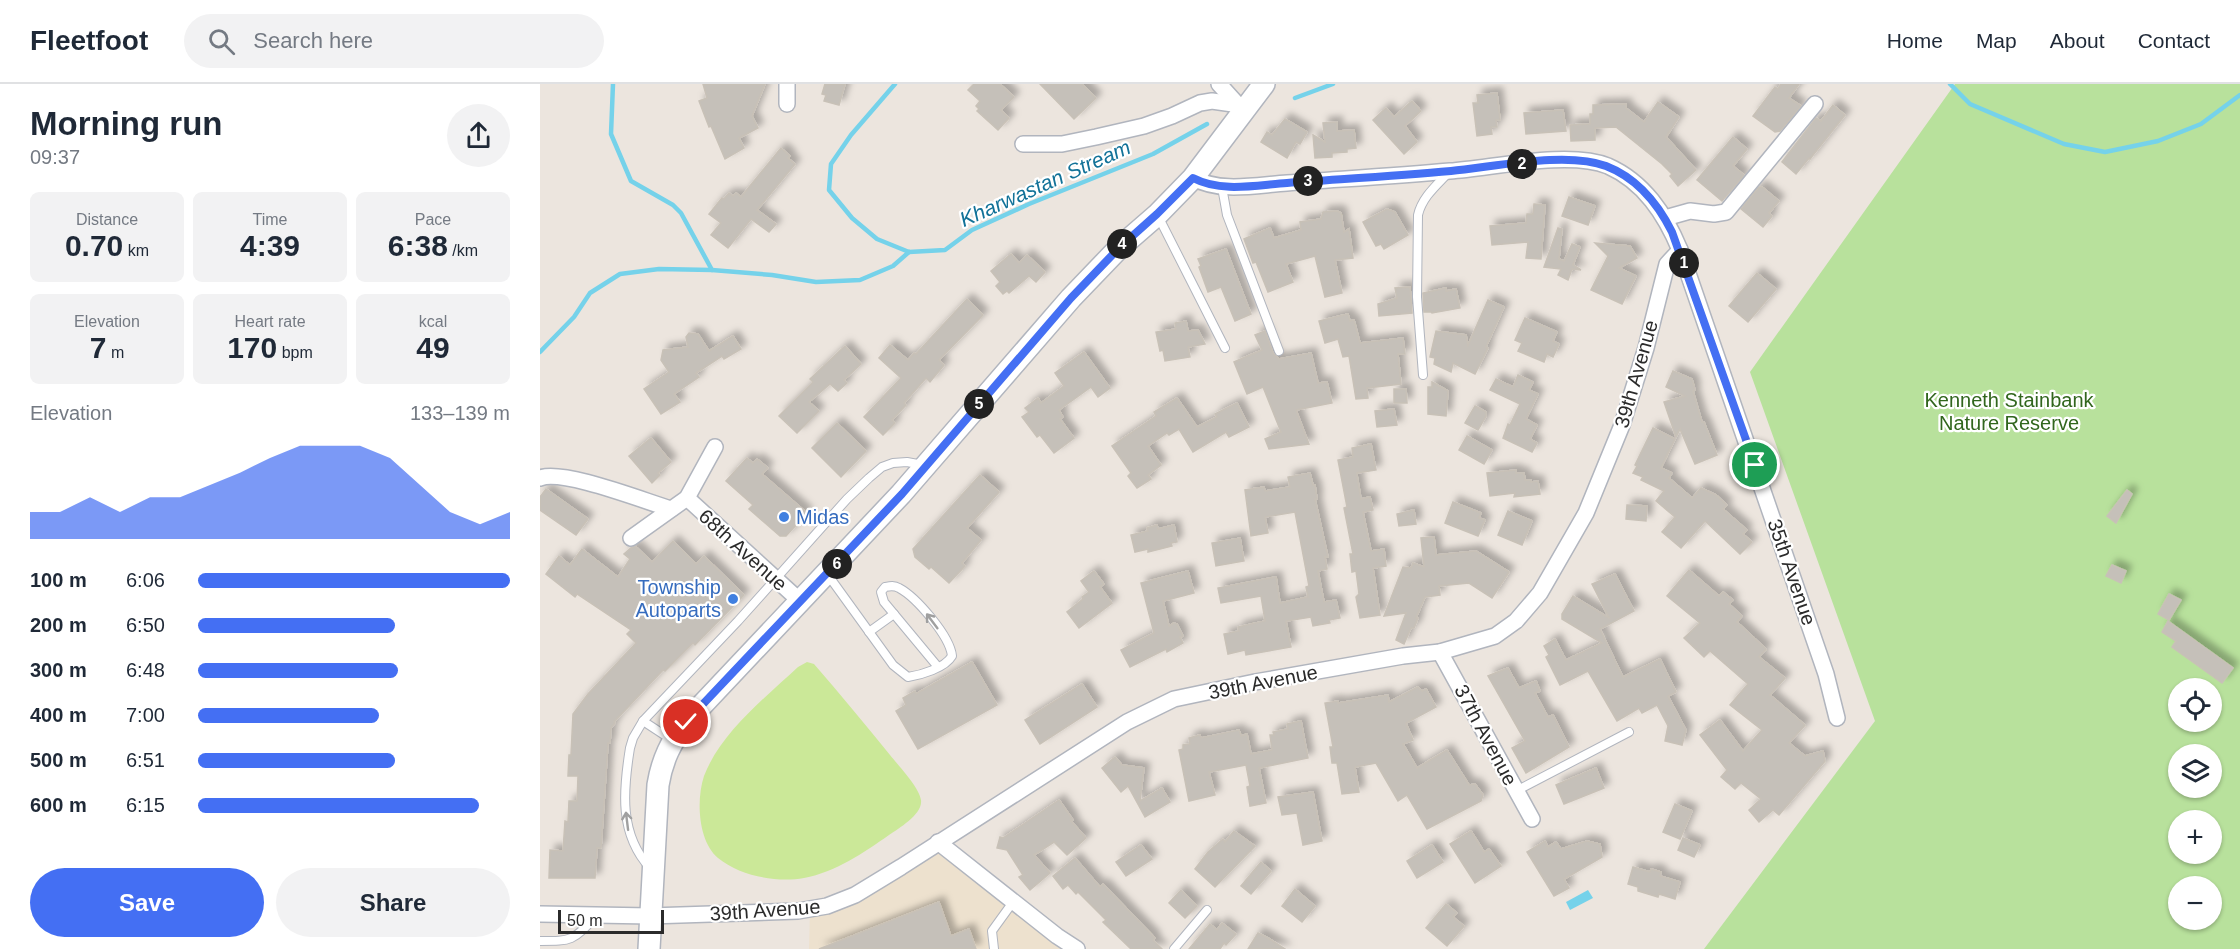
<!DOCTYPE html>
<html lang="en">
<head>
<meta charset="utf-8">
<style>
	:root { --surface:#fff; --page:#f2f2f3; --text:#1f2937; --muted:#747a83; --line:#e0e1e3; --accent:#446ff3 }
	body { margin:0; font-family:Arial,sans-serif; background:var(--page); color:var(--text); height:100vh; display:flex; flex-direction:column; font-size:22px; white-space:nowrap }
	* { box-sizing:border-box; margin:0 }
	p { font-size:20px; color:var(--muted) }
	.icon { flex:none; width:33px; height:33px; fill:none; stroke:currentColor; stroke-width:2; stroke-linecap:round; stroke-linejoin:round }
	.map { position:relative; flex:1; overflow:hidden }
	.details { display:flex; flex-direction:column; background:var(--surface); width:540px }
	.details>* { flex:none }
	.tools { position:absolute; left:1628px; top:594px; display:grid; gap:12px }
	.tools a { display:grid; place-items:center; width:54px; height:54px; border-radius:50%; background:var(--surface); box-shadow:0 2px 4px #0004; font-size:30px }
	.scale { position:absolute; left:18px; bottom:15px; width:106px; box-sizing:border-box; padding-left:6px; border:3px solid #2b2b2b; border-top:0; font-size:16px; line-height:21px; white-space:nowrap; color:#2b2b2b; -webkit-text-stroke:4px #fff; paint-order:stroke }
	.pin { position:absolute; display:grid; place-items:center; width:51px; height:51px; color:#fff; margin:-26px; border:3px solid #fff; border-radius:50%; box-shadow:0 2px 6px #0007 }
	.km { position:absolute; width:30px; height:30px; margin:-15px; border-radius:50%; background:#222; color:#fff; font-size:16px; line-height:30px; text-align:center }
	.round { display:grid; place-items:center; flex:none; width:63px; height:63px; border-radius:32px; background:var(--page) }
	.head { display:flex; align-items:center; justify-content:space-between; height:102px; padding:0 30px }
	h1 { font-size:33px; font-weight:600; line-height:45px }
	.metrics { display:grid; grid-template-columns:repeat(3,1fr); gap:9px; height:102px; padding:6px 30px }
	.metrics div { display:grid; align-content:center; border-radius:9px; background:var(--page); text-align:center }
	.metrics b { font-size:30px; font-weight:600 }
	.metrics small { font-size:16px; font-weight:400 }
	.metrics p { font-size:16px }
	.chart { height:168px; padding:12px 30px }
	.chart p { display:flex; justify-content:space-between }
	.chart svg { width:100%; height:108px; margin-top:6px; fill:var(--accent); opacity:.7 }
	.primary-button { display:flex; gap:12px; margin-top:auto; padding:12px 30px }
	.primary-button a { flex:1; height:69px; border-radius:36px; background:var(--accent); color:#fff; font-size:24px; font-weight:600; line-height:69px; text-align:center }
	.primary-button a+a { background:var(--page); color:var(--text) }
	ul { padding:0 30px; list-style:none; font-size:20px }
	li { display:grid; grid-template-columns:96px 72px 1fr; align-items:center; height:45px }
	li i { height:15px; border-radius:8px; background:var(--accent) }
	header { display:flex; align-items:center; gap:36px; box-sizing:border-box; height:84px; padding:0 30px; background:var(--surface); border-bottom:2px solid var(--line) }
	header strong { font-size:28px }
	nav { display:flex; gap:33px; margin-inline-start:auto; font-size:21px }
	.search { width:420px; height:54px; background:var(--page); display:flex; align-items:center; gap:15px; box-sizing:border-box; padding:0 21px; border-radius:33px; color:var(--muted); font-size:22px }
	main { display:flex; flex:1; min-height:0 }
	.map>svg:first-child { display:block }
</style>
</head>
<body>
<header>
<strong>Fleetfoot</strong>
<div class="search"><svg class="icon" aria-label="search" viewBox="0 0 24 24"><circle cx="10" cy="10" r="6"/><path d="M15 15l6 6"/></svg>Search here</div>
<nav><a>Home</a><a>Map</a><a>About</a><a>Contact</a></nav>
</header>
<main>
<section class="details">
<div class="head"><div><h1>Morning run</h1><p>09:37</p></div><a class="round"><svg class="icon" aria-label="share" viewBox="0 0 24 24"><path d="M12 15V3M7 8l5-5 5 5M5 13v7h14v-7"/></svg></a></div>
<div class="metrics">
<div><p>Distance</p><b>0.70<small> km</small></b></div>
<div><p>Time</p><b>4:39</b></div>
<div><p>Pace</p><b>6:38<small> /km</small></b></div>
</div>
<div class="metrics">
<div><p>Elevation</p><b>7<small> m</small></b></div>
<div><p>Heart rate</p><b>170<small> bpm</small></b></div>
<div><p>kcal</p><b>49</b></div>
</div>
<div class="chart"><p><span>Elevation</span>133–139 m</p>
<svg viewBox="0 0 160 44" preserveAspectRatio="none"><path d="M0 44V33L10 33L20 27L30 33L40 27L50 27L60 22L70 17L80 11L90 6L100 6L110 6L120 11L130 22L140 33L150 38L160 33V44z"/></svg>
</div>
<ul>
<li><b>100 m</b>6:06<i style="width:100%"></i></li>
<li><b>200 m</b>6:50<i style="width:63%"></i></li>
<li><b>300 m</b>6:48<i style="width:64%"></i></li>
<li><b>400 m</b>7:00<i style="width:58%"></i></li>
<li><b>500 m</b>6:51<i style="width:63%"></i></li>
<li><b>600 m</b>6:15<i style="width:90%"></i></li>
</ul>
<div class="primary-button"><a>Save</a><a>Share</a></div>
</section>
<div class="map">
<svg width="1700" height="865" viewBox="0 0 1700 865">
	<defs>
		<filter id="shadow"><feDropShadow dx="5.5" dy="-5.5" stdDeviation="3" flood-color="#0004"/></filter>
	</defs>
	<rect width="100%" height="100%" fill="#ece5de"/>
	<polygon fill="#ede1ce" points="398,757 536,865 269,865 270,826 286,822"/>
	<path fill="#b8e19c" fill-rule="evenodd" d="M1415,0H1700V865H1164L1335,637L1210,288ZM1638,604H1671V638H1638ZM1638,670H1671V704H1638ZM1638,736H1671V770H1638ZM1638,802H1671V836H1638Z"/>
	<path fill="#cbe898" d="M267,578L274,580C300,610 325,640 350,671C358,681 379,703 381,716C383,730 359,744 349,751C323,769 296,788 264,794C237,799 200,792 178,774C158,757 156,716 164,692C181,648 225,614 258,583Z"/>
	<polygon fill="#75d2ea" points="1048,806 1053,814 1030,826 1026,818"/>
	<g fill="none" stroke-linecap="round" stroke-linejoin="round">
		<g stroke="#75d2ea" stroke-width="4.5">
			<polyline points="73,0 71,50 91,97 133,121 141,129 172,186"/>
			<polyline points="355,0 311,51 291,80 289,106 312,134 337,155 369,168 405,166 432,146 489,120 613,70 667,40"/>
			<polyline points="1410,0 1430,20 1524,60 1565,68 1618,57 1661,40 1700,11"/>
			<polyline points="755,14 793,0"/>
			<polyline points="0,268 34,233 50,209 80,190 119,185 172,186 232,191 276,198 320,196 353,182 369,168"/>
		</g>
	</g>
	<g fill="#c5c0b9" stroke="#c8c1b7" stroke-width="1.5" filter="url(#shadow)">
		<polygon points="163,0 225,0 212,32 218,44 199,54 204,64 185,75 171,42 169,43 159,17 167,14"/>
		<polygon points="285,0 305,0 299,21 284,17 286,11 282,10"/>
		<polygon points="434,0 460,0 474,13 461,26 469,34 458,46 437,27 439,25 436,22 440,17 428,6"/>
		<polygon points="500,0 542,0 556,14 534,35"/>
		<polygon points="1241,0 1259,0 1249,14 1261,22 1240,47 1235,48 1213,32 1235,3 1238,5"/>
		<polygon points="957,9 960,36 956,36 957,43 951,43 952,50 937,52 933,19 938,19 937,11"/>
		<polygon points="872,17 881,27 865,42 877,58 864,70 833,36 846,24 854,33"/>
		<polygon points="1118,18 1139,33 1126,53 1156,86 1138,102 1130,92 1132,90 1122,80 1076,43 1055,44 1055,56 1031,57 1030,41 1050,40 1050,30 1053,30 1053,21 1086,20 1086,24 1104,38"/>
		<polygon points="1293,21 1305,31 1273,71 1270,75 1269,74 1256,90 1242,78 1276,34 1281,37"/>
		<polygon points="1023,26 1026,47 986,50 984,29"/>
		<polygon points="745,35 767,48 760,60 756,58 747,74 721,58 727,48 732,51"/>
		<polygon points="797,38 797,47 814,46 816,64 807,65 807,68 792,69 792,73 775,74 773,51 785,58 783,39"/>
		<polygon points="1193,53 1207,65 1193,82 1204,91 1182,117 1157,96"/>
		<polygon points="241,64 250,72 248,74 255,80 217,126 236,140 229,148 211,135 188,164 171,151 181,139 169,130 182,114 184,115 189,109 193,112 196,109 201,113"/>
		<polygon points="1219,103 1222,103 1239,117 1229,129 1232,132 1223,143 1201,125"/>
		<polygon points="1029,113 1055,122 1048,141 1022,132"/>
		<polygon points="994,120 1005,121 1001,175 986,174 988,158 952,161 950,142 986,139 987,130 993,130"/>
		<polygon points="847,125 855,128 868,151 844,165 841,160 836,162 823,138"/>
		<polygon points="797,127 801,129 804,148 809,145 813,174 795,176 802,209 785,213 775,172 746,180 753,198 728,208 716,178 713,179 704,155 730,144 734,154 761,146 760,138 781,135 783,128"/>
		<polygon points="1018,144 1022,145 1019,175 1024,177 1032,160 1040,163 1033,181 1041,186 1032,185 1028,196 1018,191 1021,185 1004,183"/>
		<polygon points="1055,159 1090,162 1097,174 1079,184 1096,192 1082,220 1051,206 1068,172"/>
		<polygon points="686,165 711,230 695,237 681,203 668,208 659,183 661,182 658,175"/>
		<polygon points="471,170 479,179 487,171 505,188 496,198 489,192 469,209 467,207 463,210 456,202 460,198 451,187"/>
		<polygon points="1217,189 1236,205 1208,238 1189,222"/>
		<polygon points="870,203 872,229 839,232 838,220 857,214 855,204"/>
		<polygon points="906,204 906,207 916,205 920,224 892,229 891,228 884,228 883,209"/>
		<polygon points="427,215 443,231 399,276 404,281 390,298 386,294 364,319 366,321 352,336 355,339 343,351 324,333 361,294 339,274 350,261 368,276 374,269 376,270"/>
		<polygon points="948,216 964,223 946,263 948,264 935,290 913,279 911,288 894,280 895,274 890,273 896,247 926,251 928,261"/>
		<polygon points="808,230 810,237 814,236 820,259 863,254 865,270 858,270 861,300 827,304 828,314 816,315 809,272 803,273 798,255 785,259 779,237"/>
		<polygon points="985,234 1017,248 1013,257 1019,260 1013,273 1007,270 1004,278 978,267 982,259 975,256"/>
		<polygon points="646,237 648,247 658,246 665,260 648,263 650,273 625,277 623,266 620,267 616,248 636,245 635,239"/>
		<polygon points="725,247 733,269 739,275 771,269 778,299 787,298 792,319 756,326 769,360 729,365 725,355 741,348 723,303 707,310 694,278 722,266 715,251"/>
		<polygon points="149,249 158,250 169,267 193,252 201,265 184,275 182,272 156,289 159,293 134,310 140,318 121,330 104,305 129,288 121,276 123,266 148,263 146,253"/>
		<polygon points="305,262 321,280 304,296 307,299 298,307 290,300 269,318 279,327 257,349 239,332 273,298 270,295"/>
		<polygon points="544,268 570,304 558,313 551,303 519,326 523,333 520,335 534,354 514,369 500,351 497,353 482,333 489,328 485,324 498,314 501,319 524,302 515,289"/>
		<polygon points="1133,287 1152,295 1155,306 1153,307 1162,338 1164,338 1177,371 1155,380 1140,345 1136,353 1124,318 1145,312 1126,303"/>
		<polygon points="978,291 993,298 989,306 998,310 986,335 997,341 990,355 997,359 992,368 963,354 968,340 970,341 980,320 950,306 956,295 973,303"/>
		<polygon points="892,298 908,307 906,332 888,330 888,303 892,303"/>
		<polygon points="854,305 866,305 867,319 854,319"/>
		<polygon points="637,314 657,343 677,333 675,330 697,319 709,343 689,353 686,348 653,368 639,345 629,351 627,349 608,362 621,381 608,391 611,395 597,404 588,392 591,389 572,362 616,332 614,328"/>
		<polygon points="935,322 946,328 946,332 938,346 925,339"/>
		<polygon points="854,325 857,341 837,343 835,327"/>
		<polygon points="297,339 326,367 301,393 272,364"/>
		<polygon points="1113,344 1135,355 1121,384 1132,389 1129,394 1152,414 1161,404 1176,411 1187,421 1183,425 1207,446 1203,450 1212,458 1200,470 1165,437 1141,464 1122,448 1135,433 1116,417 1124,407 1101,396 1103,393 1093,389 1097,382 1095,381"/>
		<polygon points="927,352 952,366 944,380 919,366"/>
		<polygon points="111,354 131,378 118,389 120,391 112,399 89,372"/>
		<polygon points="831,360 836,386 817,389 817,391 821,415 830,413 833,426 823,428 831,467 844,465 846,482 833,484 840,531 820,534 816,513 819,510 816,487 812,488 810,470 813,470 804,424 807,423 798,376 813,373 812,364"/>
		<polygon points="207,374 213,379 217,375 228,384 222,390 267,429 246,452 240,452 209,425 213,421 186,397"/>
		<polygon points="976,386 976,389 984,389 985,396 991,396 991,398 998,397 1000,410 974,413 975,409 950,412 947,389"/>
		<polygon points="770,389 773,401 775,401 777,415 775,415 788,473 785,473 787,485 778,487 784,518 796,516 800,534 789,536 790,539 773,542 771,533 746,537 751,563 706,571 705,566 688,570 684,550 699,547 698,543 725,537 721,512 681,519 678,504 736,493 740,519 768,513 766,503 769,502 755,428 725,433 728,449 711,452 705,406 724,403 725,407 750,403 748,393"/>
		<polygon points="440,391 459,408 427,444 441,456 422,479 425,482 409,499 391,483 389,485 375,473 373,465"/>
		<polygon points="6,405 48,435 36,451 0,426 0,413"/>
		<polygon points="1587,406 1592,410 1576,439 1567,432"/>
		<polygon points="913,418 941,429 939,434 945,436 938,452 905,439"/>
		<polygon points="1087,421 1107,422 1106,437 1086,435"/>
		<polygon points="874,426 876,440 859,442 857,430"/>
		<polygon points="968,427 992,437 982,461 958,451"/>
		<polygon points="617,441 618,445 634,441 637,458 631,459 632,462 608,468 608,465 595,468 591,451 608,447 607,444"/>
		<polygon points="894,453 896,471 936,467 969,488 952,514 929,499 899,502 900,511 885,513 876,534 878,534 874,544 871,544 864,560 856,556 866,529 844,532 863,483 871,484 873,479 884,483 881,454"/>
		<polygon points="700,454 704,477 676,482 672,459"/>
		<polygon points="133,457 156,480 164,472 204,511 155,561 153,559 125,587 123,586 74,638 75,639 71,644 70,659 68,659 61,764 57,764 55,794 9,794 10,766 23,767 25,737 28,738 29,717 37,717 38,692 28,692 29,671 31,671 33,630 48,610 96,559 87,550 91,546 37,510 35,513 6,490 19,472 30,481 42,465 78,493 90,475 84,470 91,464 95,462 112,478"/>
		<polygon points="1572,481 1586,487 1581,499 1566,492"/>
		<polygon points="1149,486 1179,512 1183,508 1193,516 1189,520 1202,532 1197,538 1226,565 1219,573 1245,594 1230,611 1265,641 1249,659 1265,672 1283,667 1285,677 1239,731 1233,726 1219,738 1209,726 1221,715 1201,699 1195,705 1181,693 1187,686 1160,651 1180,636 1203,667 1222,646 1190,621 1208,600 1170,567 1164,573 1144,554 1160,539 1127,512"/>
		<polygon points="554,487 564,500 560,503 572,519 539,544 527,528 543,515 542,513 549,508 541,497"/>
		<polygon points="648,487 654,509 623,517 629,542 634,539 637,540 643,552 640,553 643,559 627,568 626,565 590,583 581,566 614,549 601,499"/>
		<polygon points="1075,490 1094,527 1060,545 1083,593 1120,575 1136,608 1128,612 1146,646 1142,661 1125,657 1128,642 1117,621 1102,629 1099,624 1077,637 1048,587 1020,601 1006,573 1009,571 1004,562 1015,555 1026,576 1062,559 1022,535 1022,530 1033,512 1069,534 1052,500"/>
		<polygon points="1629,510 1641,516 1629,536 1618,530"/>
		<polygon points="1628,537 1693,584 1682,599 1632,563 1636,557 1622,548"/>
		<polygon points="432,578 457,621 378,665 356,627 366,621 363,614 375,607 376,610"/>
		<polygon points="968,584 979,604 996,597 1000,607 995,609 1008,633 1013,631 1029,663 986,689 972,664 985,657 948,592"/>
		<polygon points="542,600 557,623 500,660 485,636"/>
		<polygon points="878,603 882,607 886,605 896,623 866,639 873,656 863,660 877,684 907,666 929,701 935,700 943,711 941,717 887,745 867,711 858,717 836,679 815,683 819,708 802,710 797,679 792,679 790,663 793,663 785,619 798,617 798,619 848,611 849,618"/>
		<polygon points="761,637 768,674 719,684 726,719 710,722 707,703 710,702 706,681 669,688 675,711 649,717 639,666 643,665 643,661 650,660 649,654 660,651 661,654 699,646 701,652 707,650 711,670 732,666 730,651 734,651 733,648 748,645 747,640"/>
		<polygon points="575,673 582,681 604,684 600,717 622,704 630,718 605,733 588,702 581,708 562,684"/>
		<polygon points="1056,684 1064,704 1024,720 1016,701"/>
		<polygon points="773,708 782,757 763,761 757,729 742,731 738,713"/>
		<polygon points="519,716 533,736 531,737 546,754 527,771 514,758 494,771 510,789 490,806 479,793 483,791 467,766 457,764 460,753 463,754"/>
		<polygon points="1135,720 1152,727 1140,755 1123,748"/>
		<polygon points="694,747 715,762 675,803 655,785 668,768 683,755 685,758"/>
		<polygon points="931,747 944,768 949,765 961,782 935,799 910,760"/>
		<polygon points="1143,754 1160,761 1154,773 1138,766"/>
		<polygon points="1005,757 1008,763 1016,758 1021,765 1047,757 1060,760 1062,773 1024,795 1029,804 1014,812 987,768"/>
		<polygon points="601,761 612,775 586,792 576,778"/>
		<polygon points="892,761 903,778 877,794 867,777"/>
		<polygon points="535,774 560,803 563,800 615,854 613,856 622,865 591,865 563,838 566,836 538,808 536,810 528,801 523,805 513,792"/>
		<polygon points="721,778 731,787 711,810 701,802"/>
		<polygon points="1093,783 1110,788 1111,785 1121,788 1120,792 1140,798 1135,815 1119,810 1118,813 1098,807 1098,803 1088,800"/>
		<polygon points="755,805 775,822 762,838 742,822"/>
		<polygon points="641,806 657,822 645,834 629,819"/>
		<polygon points="399,818 411,852 429,845 436,865 279,865"/>
		<polygon points="906,820 917,829 913,833 924,842 907,862 886,844"/>
		<polygon points="682,839 696,850 686,861 684,859 680,865 649,865 670,840 677,846"/>
		<polygon points="718,849 728,854 745,865 708,865"/>
	</g>
	<g fill="none" stroke-linecap="round" stroke-linejoin="round">
		<g stroke="#b1b5be" stroke-width="10">
			<g id="lane">
				<polyline points="682,103 687,131 739,267"/>
				<polyline points="618,132 685,264"/>
				<path d="M883,291L877,213L878,131C882,113 897,101 909,88"/>
				<path d="M288,491L353,581L368,593C381,591 405,584 412,572C410,552 376,513 359,504C354,501 350,502 345,503L341,508L344,518L398,583"/>
				<polyline points="329,548 354,530"/>
				<polyline points="103,637 132,656"/>
				<polyline points="976,707 1089,648"/>
				<path d="M110,784C79,750 83,707 90,664L93,654L103,637L198,537L307,415L329,394L342,383L353,379L367,378L383,381"/>
				<path d="M0,857C32,857 33,857 55,833"/>
				<polyline points="454,865 452,847 473,818"/>
				<polyline points="634,865 667,826"/>
			</g>
		</g>
		<g stroke="#b1b5be" stroke-width="18">
			<g id="street">
				<polyline points="679,0 698,21"/>
				<polyline points="247,20 247,0"/>
				<polyline points="483,60 522,60 556,53 604,42 632,32 660,19 672,17 707,22"/>
				<path d="M653,94C681,109 716,101 747,99C801,95 855,92 910,87C953,84 1029,66 1068,82C1104,98 1125,130 1140,166L1286,590L1297,634"/>
				<polyline points="1125,134 1150,127 1174,130 1186,128 1275,20"/>
				<path d="M0,394C23,385 104,417 131,425"/>
				<polyline points="147,414 260,517"/>
				<polyline points="91,454 147,414 175,363"/>
				<polyline points="900,568 992,735"/>
				<polyline points="398,758 517,852 537,865"/>
				<polyline points="0,830 110,832 258,827 287,822 315,811 361,783 587,638 634,615 715,598 863,572 900,568 955,552 976,537 1000,509 1046,429 1082,341 1106,264 1127,180 1140,166"/>
			</g>
		</g>
		<g stroke="#b1b5be" stroke-width="24">
			<path id="secondary" d="M109,865L118,701C122,676 131,658 146,638L361,410L531,214L579,164L617,131L653,94L724,0"/>
		</g>
		<use href="#lane" stroke="#fff" stroke-width="8"/>
		<use href="#street" stroke="#fff" stroke-width="15"/>
		<use href="#secondary" stroke="#fff" stroke-width="21"/>
	</g>
	<defs><path id="oneway-shaft" d="M-6 0H5M1.5-3L5.5 0L1.5 3" fill="none" stroke-width="1.6" stroke-linecap="round" stroke-linejoin="round" transform="scale(1.5)"/></defs>
	<g stroke="#a0a0a0">
		<use href="#oneway-shaft" transform="translate(392 537) rotate(-127)"/>
		<use href="#oneway-shaft" transform="translate(87 737) rotate(-97)"/>
	</g>
	<g fill="none" stroke-linecap="round" stroke-linejoin="round">
		<g stroke="#fff" stroke-width="12">
			<path id="route" d="M146,638L362,410L531,214L579,164L617,130L653,94C682,109 716,101 747,99C802,95 857,92 911,87C954,83 1027,67 1066,82C1097,94 1118,120 1132,148L1215,381"/>
		</g>
		<use href="#route" stroke="#446ff3" stroke-width="8"/>
	</g>
	<g fill="#3f7fe0" stroke="#fff" stroke-width="2">
		<circle cx="244" cy="433" r="6"/>
		<circle cx="193" cy="515" r="6"/>
	</g>
	<g text-anchor="middle" dominant-baseline="central" stroke-width="4.5" stroke-linejoin="round" paint-order="stroke">
		<g font-size="20" fill="#2b2b2b" stroke="#fff">
			<text transform="translate(1096 290) rotate(-74)">39th Avenue</text>
			<text transform="translate(203 466) rotate(42)">68th Avenue</text>
			<text transform="translate(1252 488) rotate(71)">35th Avenue</text>
			<text transform="translate(723 598) rotate(-11)">39th Avenue</text>
			<text transform="translate(946 651) rotate(62)">37th Avenue</text>
			<text transform="translate(225 826) rotate(-4)">39th Avenue</text>
		</g>
		<g font-size="20" fill="#31661d" stroke="#fff">
			<text x="1469" y="316">Kenneth Stainbank<tspan x="1469" dy="23">Nature Reserve</tspan></text>
		</g>
		<g font-size="20" fill="#366cbe" stroke="#fff" text-anchor="start">
			<text x="256" y="433">Midas</text>
			<text x="181" y="503" text-anchor="end">Township<tspan x="181" dy="23">Autoparts</tspan></text>
		</g>
		<g font-size="21" font-style="italic" fill="#127298" stroke="#fff">
			<text transform="translate(505 99) rotate(-24)">Kharwastan Stream</text>
		</g>
	</g>
</svg>
<div class="tools">
<a><svg class="icon" aria-label="locate" viewBox="0 0 24 24"><circle cx="12" cy="12" r="6"/><path d="M12 2v4M12 18v4M2 12h4M18 12h4"/></svg></a>
<a><svg class="icon" aria-label="layers" viewBox="0 0 24 24"><path d="M12 4l9 5-9 5-9-5zM3 14l9 5 9-5"/></svg></a>
<a>+</a>
<a>−</a>
</div>
<div class="scale">50 m</div>
<div class="pin" style="left:1215px;top:381px;background:#1e9e55"><svg class="icon" aria-label="arrive" viewBox="0 0 24 24"><path d="M6 21V4h12l-3 4 3 4H6"/></svg></div>
<div class="pin" style="left:146px;top:638px;background:#d93025"><svg class="icon" aria-label="check" viewBox="0 0 24 24"><path d="M5 12l5 5 9-10"/></svg></div>
<b class="km" style="left:1144px;top:179px">1</b>
<b class="km" style="left:982px;top:80px">2</b>
<b class="km" style="left:768px;top:97px">3</b>
<b class="km" style="left:582px;top:160px">4</b>
<b class="km" style="left:439px;top:320px">5</b>
<b class="km" style="left:297px;top:480px">6</b>
</div>
</main>
</body>
</html>
